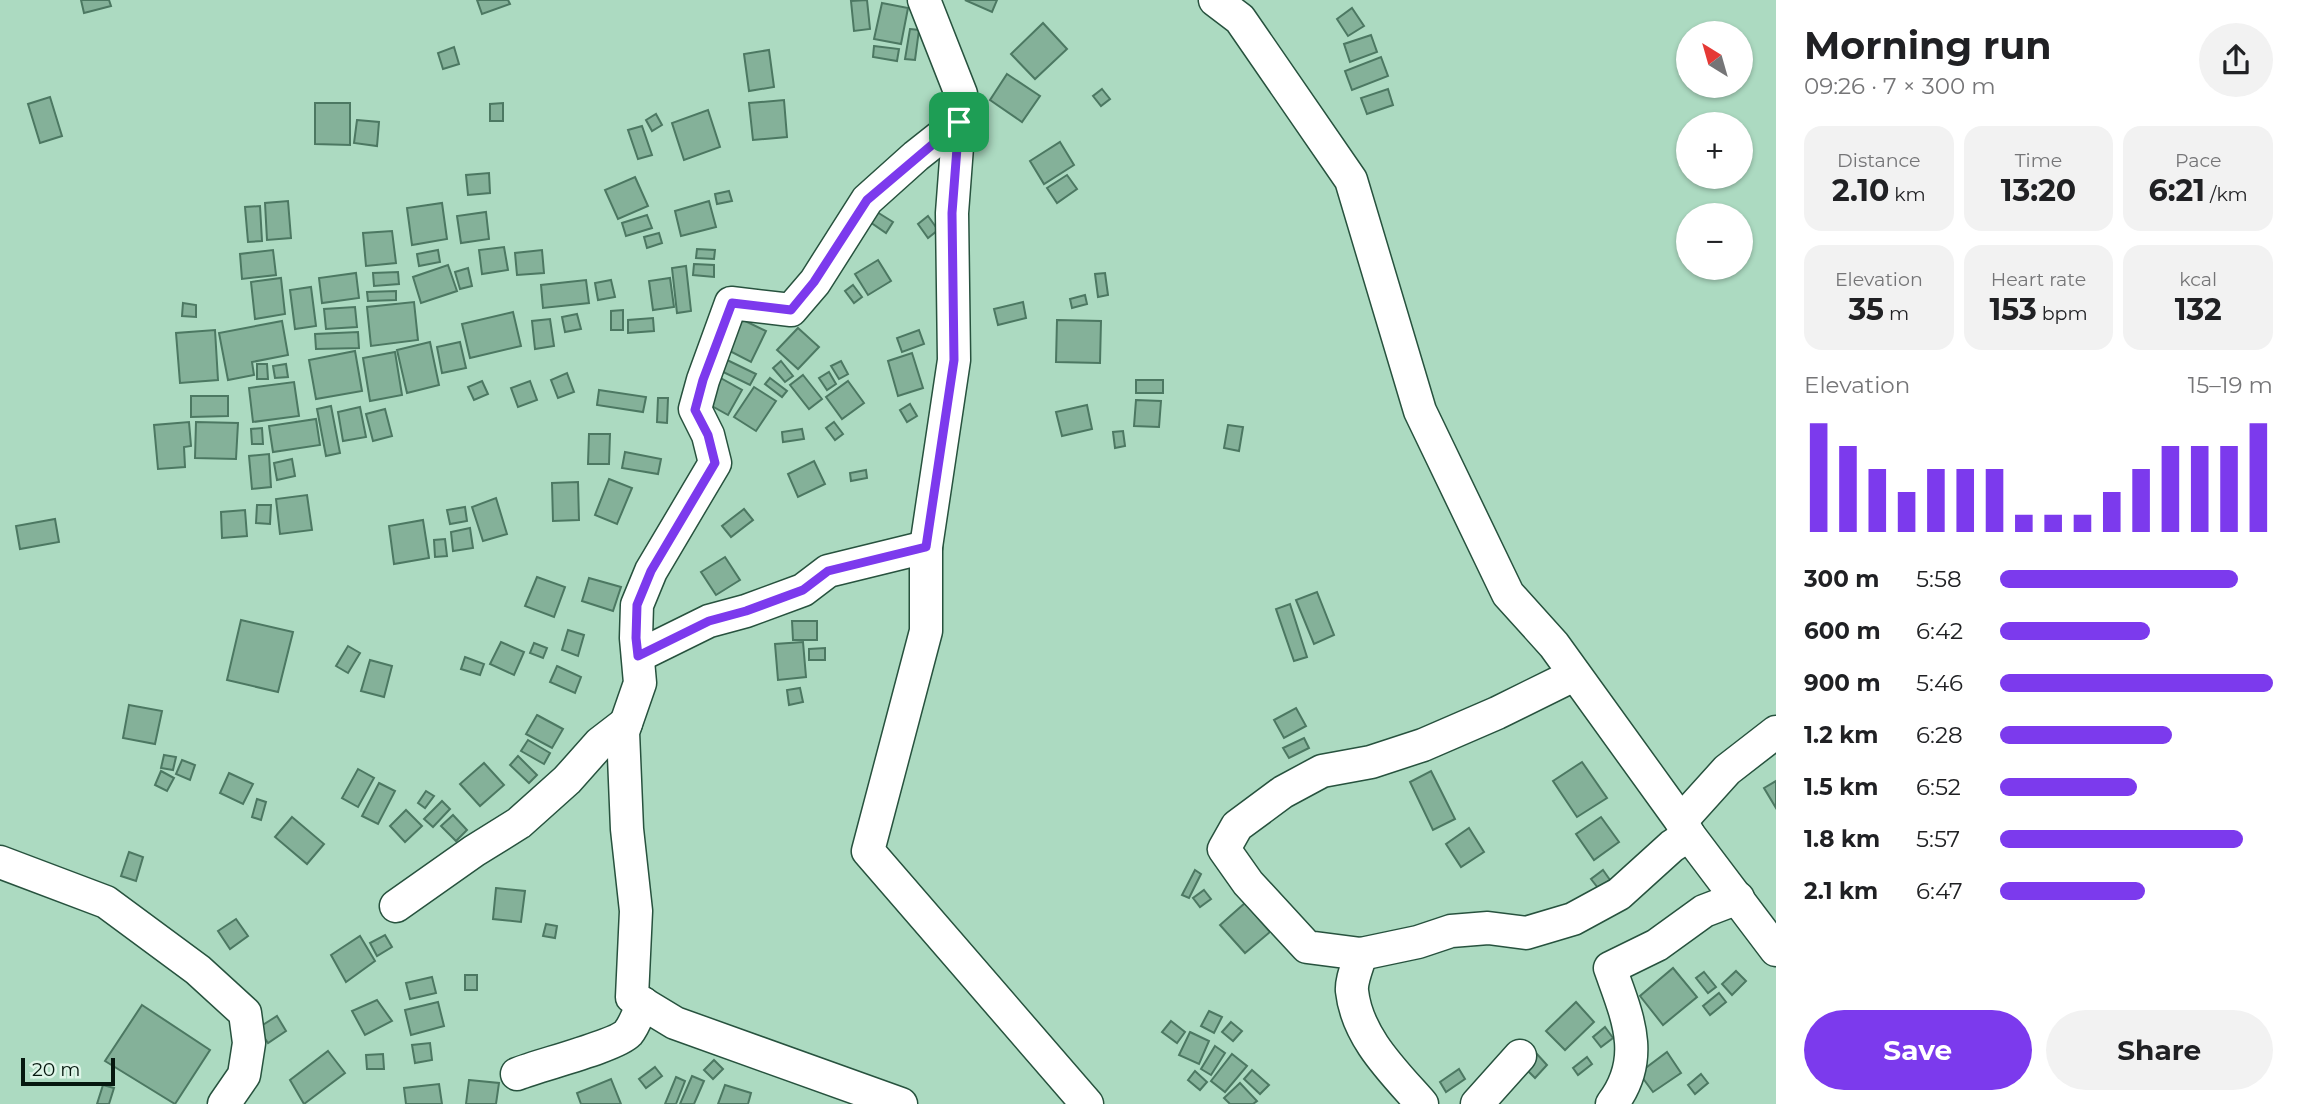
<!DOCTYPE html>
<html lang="en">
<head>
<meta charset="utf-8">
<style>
	:root { --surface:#fff; --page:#f2f2f2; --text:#202124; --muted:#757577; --accent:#7c3aed }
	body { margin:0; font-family:Montserrat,sans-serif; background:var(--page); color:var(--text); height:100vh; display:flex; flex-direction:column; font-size:26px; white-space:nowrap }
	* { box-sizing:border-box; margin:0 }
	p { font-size:23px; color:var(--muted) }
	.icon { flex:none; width:38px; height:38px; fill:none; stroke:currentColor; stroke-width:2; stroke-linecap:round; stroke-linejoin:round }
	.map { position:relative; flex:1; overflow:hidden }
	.sheet { display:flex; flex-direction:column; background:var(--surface); width:525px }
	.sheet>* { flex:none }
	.needle { width:46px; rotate:323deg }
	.fabs { position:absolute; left:1676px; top:21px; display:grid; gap:14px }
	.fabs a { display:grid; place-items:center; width:77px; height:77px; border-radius:50%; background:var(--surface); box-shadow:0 2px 5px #0004; font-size:35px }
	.scale { position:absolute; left:21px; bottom:18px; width:94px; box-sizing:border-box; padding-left:7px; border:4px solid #06180f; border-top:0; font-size:19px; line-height:24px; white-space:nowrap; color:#06180f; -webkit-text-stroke:5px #def5e8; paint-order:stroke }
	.pin { position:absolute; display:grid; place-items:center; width:60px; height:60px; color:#fff; margin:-30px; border-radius:14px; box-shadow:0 4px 10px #0006 }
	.round { display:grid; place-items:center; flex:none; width:74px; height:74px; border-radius:37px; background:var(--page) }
	.overview { display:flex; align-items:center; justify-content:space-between; height:119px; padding:0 28px }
	h1 { font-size:38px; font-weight:700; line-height:52px }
	.figures { display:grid; grid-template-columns:repeat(3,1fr); gap:10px; height:119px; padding:7px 28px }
	.figures div { display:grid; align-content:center; border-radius:18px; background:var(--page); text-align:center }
	.figures b { font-size:30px; font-weight:700 }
	.figures small { font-size:19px; font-weight:400 }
	.figures p { font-size:19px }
	.chart { height:196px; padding:14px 28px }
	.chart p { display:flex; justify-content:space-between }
	.chart svg { width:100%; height:126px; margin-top:7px; stroke:var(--accent); stroke-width:6 }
	.action { display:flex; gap:14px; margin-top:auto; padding:14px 28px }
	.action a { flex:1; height:80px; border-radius:42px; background:var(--accent); color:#fff; font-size:28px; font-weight:700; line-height:80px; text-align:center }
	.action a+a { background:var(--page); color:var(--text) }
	ul { padding:0 28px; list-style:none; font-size:23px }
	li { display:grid; grid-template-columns:112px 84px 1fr; align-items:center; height:52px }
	li i { height:18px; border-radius:9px; background:var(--accent) }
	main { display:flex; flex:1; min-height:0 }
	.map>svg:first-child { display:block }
</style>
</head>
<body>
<main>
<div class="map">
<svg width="1776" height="1104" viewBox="0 0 1776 1104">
	<rect width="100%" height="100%" fill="#acdac1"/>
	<g fill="#84b199" stroke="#4c7862" stroke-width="2">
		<polygon points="81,0 109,0 111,6 84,13"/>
		<polygon points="477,0 508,0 510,4 482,14"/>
		<polygon points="867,0 870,29 854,31 851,1"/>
		<polygon points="965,0 997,0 992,12"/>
		<polygon points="882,3 908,8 901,44 874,39"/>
		<polygon points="1352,8 1364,26 1348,36 1337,19"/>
		<polygon points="1043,23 1067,49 1035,79 1011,54"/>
		<polygon points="910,29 919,30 915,60 905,59"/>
		<polygon points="1371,35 1377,52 1350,62 1344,44"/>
		<polygon points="874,46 899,49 897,61 873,57"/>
		<polygon points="454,47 459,64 443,69 438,53"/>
		<polygon points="769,50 774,87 749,91 744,54"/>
		<polygon points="1381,57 1388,76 1352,90 1345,71"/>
		<polygon points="1007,74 1040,96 1022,122 990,100"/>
		<polygon points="1102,89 1110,99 1101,106 1093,96"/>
		<polygon points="1388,89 1393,105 1367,114 1361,98"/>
		<polygon points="50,97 62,136 40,143 28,104"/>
		<polygon points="784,100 787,137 753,140 749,103"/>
		<polygon points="315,103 350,103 350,145 315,144"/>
		<polygon points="503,103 503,121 490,121 490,104"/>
		<polygon points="708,110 720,147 684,160 672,123"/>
		<polygon points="656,114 662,125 652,131 646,120"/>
		<polygon points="357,120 379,122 377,146 354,143"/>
		<polygon points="642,126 652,155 638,159 628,130"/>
		<polygon points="1060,142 1074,165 1044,184 1030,161"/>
		<polygon points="489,173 490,193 468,195 466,175"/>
		<polygon points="1067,175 1077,189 1057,203 1047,188"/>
		<polygon points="635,177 648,206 618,219 605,190"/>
		<polygon points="729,191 732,201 717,204 715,194"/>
		<polygon points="288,201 291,238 267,240 265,203"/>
		<polygon points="709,201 716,227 681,236 675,211"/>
		<polygon points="442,203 447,239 412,245 407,208"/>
		<polygon points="260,206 262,241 248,242 245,207"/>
		<polygon points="486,212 489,239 461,243 457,216"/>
		<polygon points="877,212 893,222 886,233 870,222"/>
		<polygon points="647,215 652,228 626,236 622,223"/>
		<polygon points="928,216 938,230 928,238 918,224"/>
		<polygon points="392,231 396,263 366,266 363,233"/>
		<polygon points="659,233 662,243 647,248 644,237"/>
		<polygon points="504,247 508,270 482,274 479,250"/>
		<polygon points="697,249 715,250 714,259 696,258"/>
		<polygon points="273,250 276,275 242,279 240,254"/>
		<polygon points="438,250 440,262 419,266 417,254"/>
		<polygon points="542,250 544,273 517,275 515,253"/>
		<polygon points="878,260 891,281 868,295 855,274"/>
		<polygon points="694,264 714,265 714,277 693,275"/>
		<polygon points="448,265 457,291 421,303 413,277"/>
		<polygon points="686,266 691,311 677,313 672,268"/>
		<polygon points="468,268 472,286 460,289 455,272"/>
		<polygon points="398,272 399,284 374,286 373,273"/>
		<polygon points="356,273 359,298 322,303 319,278"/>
		<polygon points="1105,273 1108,295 1098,297 1095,274"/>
		<polygon points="281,278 285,314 255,319 251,282"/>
		<polygon points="670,278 674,307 653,310 649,281"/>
		<polygon points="586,280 589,303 543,308 541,285"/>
		<polygon points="611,280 615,297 598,300 595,283"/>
		<polygon points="853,285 862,297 854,303 845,291"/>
		<polygon points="311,287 316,326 295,329 290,290"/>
		<polygon points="396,291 396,300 368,301 367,292"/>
		<polygon points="1085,295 1087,304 1072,308 1070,299"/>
		<polygon points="414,302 418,340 371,346 367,307"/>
		<polygon points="1023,302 1026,318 998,325 994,309"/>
		<polygon points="183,303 196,305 196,317 182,316"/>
		<polygon points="355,307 357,327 326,329 324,309"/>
		<polygon points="623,310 623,330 611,330 611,311"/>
		<polygon points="513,312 521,346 470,358 462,324"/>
		<polygon points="577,314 581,329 565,332 562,317"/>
		<polygon points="653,318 654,331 628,333 628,320"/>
		<polygon points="739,318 766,331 751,362 724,348"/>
		<polygon points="550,319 554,346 535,349 532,321"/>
		<polygon points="1057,320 1101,321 1100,363 1056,362"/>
		<polygon points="282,321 288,355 252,362 254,375 228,380 219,333"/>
		<polygon points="798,328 819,347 798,369 777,350"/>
		<polygon points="215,330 218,380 180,383 176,333"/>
		<polygon points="919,330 924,344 902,352 897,338"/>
		<polygon points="358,332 359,348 316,349 315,334"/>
		<polygon points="430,342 439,385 407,393 397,350"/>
		<polygon points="460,342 466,368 442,373 437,347"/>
		<polygon points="355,351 362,391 316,399 309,360"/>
		<polygon points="395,352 402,395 370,401 363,358"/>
		<polygon points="912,353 923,388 898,396 888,361"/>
		<polygon points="723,358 756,374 750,385 717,369"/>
		<polygon points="781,361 793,376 785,382 773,368"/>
		<polygon points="841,361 848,374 839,379 831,366"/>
		<polygon points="257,364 267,364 268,379 257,379"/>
		<polygon points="286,364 288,377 275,378 273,366"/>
		<polygon points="829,372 836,384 827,390 819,378"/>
		<polygon points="567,373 574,392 558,398 551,380"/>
		<polygon points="803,375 822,399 809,409 790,385"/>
		<polygon points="717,376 742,390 728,415 703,401"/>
		<polygon points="770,378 787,391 782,397 765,384"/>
		<rect x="1136" y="380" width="27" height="13"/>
		<polygon points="482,381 488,394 474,400 468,387"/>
		<polygon points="530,381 537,400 518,407 511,388"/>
		<polygon points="848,381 864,403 842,419 826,397"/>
		<polygon points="294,382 299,416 253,422 249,388"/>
		<polygon points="754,387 776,401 756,431 734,417"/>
		<polygon points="599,390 646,397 643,412 597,405"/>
		<polygon points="191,396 228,396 228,416 191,417"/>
		<polygon points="658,398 668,398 667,423 657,422"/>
		<polygon points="1136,400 1161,401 1159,427 1134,426"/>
		<polygon points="910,404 917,416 907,422 900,410"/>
		<polygon points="1087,405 1092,429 1062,436 1056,412"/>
		<polygon points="331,406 340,453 326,456 317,409"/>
		<polygon points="360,407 366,437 343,441 338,412"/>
		<polygon points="385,409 392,436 373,441 366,414"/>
		<polygon points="316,419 320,445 273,452 269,426"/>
		<polygon points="189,422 191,446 184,447 185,467 158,469 154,425"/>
		<polygon points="196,422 238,423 236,459 195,458"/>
		<polygon points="834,422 843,434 835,440 826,428"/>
		<polygon points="1228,425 1243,427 1239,451 1224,448"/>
		<polygon points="262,428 263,444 252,444 251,429"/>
		<polygon points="802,429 804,439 783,442 782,432"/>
		<polygon points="1123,431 1125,446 1115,448 1113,432"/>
		<polygon points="589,434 610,434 609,464 588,464"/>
		<polygon points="625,452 661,459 658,474 622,468"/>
		<polygon points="269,454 271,487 252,489 249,456"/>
		<polygon points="292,459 295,476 277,480 274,463"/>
		<polygon points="814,461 825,484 798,497 788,474"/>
		<polygon points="866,470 867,478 851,481 850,473"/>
		<polygon points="609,479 632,488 617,524 595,515"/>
		<polygon points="578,482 579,520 553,521 552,483"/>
		<polygon points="307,495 312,530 280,534 276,499"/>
		<polygon points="496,498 507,534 483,541 472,507"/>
		<polygon points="257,505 271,505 270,524 256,523"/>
		<polygon points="465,507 467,521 450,524 447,510"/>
		<polygon points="744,509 753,520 731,537 722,526"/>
		<polygon points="245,510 247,536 222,538 221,512"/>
		<polygon points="55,519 59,542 20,549 16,526"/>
		<polygon points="423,520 429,558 394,564 389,526"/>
		<polygon points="470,528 473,548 453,551 451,532"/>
		<polygon points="445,539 447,556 435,557 434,540"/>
		<polygon points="725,557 740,580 716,595 701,572"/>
		<polygon points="537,577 565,587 554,617 525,606"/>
		<polygon points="589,578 621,587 613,611 582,601"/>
		<polygon points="1317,592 1334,635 1314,644 1296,600"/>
		<polygon points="1290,604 1307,657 1294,661 1276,609"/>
		<polygon points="241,620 293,632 278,692 227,680"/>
		<polygon points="792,621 817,621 817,640 793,640"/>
		<polygon points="568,630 584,635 578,656 562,650"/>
		<polygon points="501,642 524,652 514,675 490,664"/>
		<polygon points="803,642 806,677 778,680 775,644"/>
		<polygon points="534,643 547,648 543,658 530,653"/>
		<polygon points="348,646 360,653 348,673 336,666"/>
		<polygon points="825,648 825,660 809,660 809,649"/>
		<polygon points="465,657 484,664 480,675 461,669"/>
		<polygon points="370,660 392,666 384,697 361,691"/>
		<polygon points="557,666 581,677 575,693 550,682"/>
		<polygon points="800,688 803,702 789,705 787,690"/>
		<polygon points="129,705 162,711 155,744 123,738"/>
		<polygon points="1296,708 1306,726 1284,738 1274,720"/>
		<polygon points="537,715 563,729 552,748 526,734"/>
		<polygon points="1304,738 1309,748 1289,758 1283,748"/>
		<polygon points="528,740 550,753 544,764 521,751"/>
		<polygon points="164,755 176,757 173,770 161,768"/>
		<polygon points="518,756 537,775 529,783 510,765"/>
		<polygon points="182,760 195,765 190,780 176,774"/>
		<polygon points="1582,762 1607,798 1577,817 1553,781"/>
		<polygon points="484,763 504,785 480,806 460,784"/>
		<polygon points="358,769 374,778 358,807 342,798"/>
		<polygon points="161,771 174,778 167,791 155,785"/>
		<polygon points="1431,771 1455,819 1433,830 1410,782"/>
		<polygon points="229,773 253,784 243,804 220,793"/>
		<polygon points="1776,781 1776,808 1764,788"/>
		<polygon points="379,783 395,791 378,824 362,816"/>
		<polygon points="426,791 434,796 425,808 418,803"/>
		<polygon points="257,799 266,802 261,820 252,817"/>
		<polygon points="442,801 450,809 433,827 424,819"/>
		<polygon points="406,810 422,826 405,842 390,826"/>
		<polygon points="453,815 467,830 456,841 441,826"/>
		<polygon points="292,817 324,844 307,864 275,837"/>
		<polygon points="1601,817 1619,842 1594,860 1576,834"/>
		<polygon points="1469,828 1484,852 1461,867 1446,844"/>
		<polygon points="129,852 143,857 136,881 121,876"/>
		<polygon points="1195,870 1201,874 1189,898 1182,895"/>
		<polygon points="1603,870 1610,880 1598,888 1591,879"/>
		<polygon points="496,888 525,891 521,922 493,919"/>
		<polygon points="1204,890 1211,899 1200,907 1193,898"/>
		<polygon points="1245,903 1270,932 1245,953 1220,925"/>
		<polygon points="236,919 248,936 230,949 218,931"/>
		<polygon points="546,924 557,926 555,938 543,936"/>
		<polygon points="385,935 392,947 377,956 370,943"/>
		<polygon points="360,936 375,961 346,982 331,955"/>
		<polygon points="1673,968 1697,997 1663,1025 1640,996"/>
		<polygon points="1736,971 1746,981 1732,995 1722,984"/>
		<polygon points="1704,972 1716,987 1708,993 1696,978"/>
		<rect x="465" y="975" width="12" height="15"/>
		<polygon points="432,977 436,993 410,999 406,983"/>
		<polygon points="1719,993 1726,1002 1710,1015 1703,1006"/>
		<polygon points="377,1000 392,1021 365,1035 352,1011"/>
		<polygon points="438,1002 444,1026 411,1035 405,1010"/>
		<polygon points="1576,1002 1594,1022 1565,1050 1546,1031"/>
		<polygon points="142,1005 210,1050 175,1104 105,1061"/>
		<polygon points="1209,1011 1222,1017 1214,1033 1201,1026"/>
		<polygon points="277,1016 286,1031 268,1043 258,1028"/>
		<polygon points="1171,1021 1185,1032 1177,1043 1162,1032"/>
		<polygon points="1231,1022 1242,1031 1233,1041 1222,1032"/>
		<polygon points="1605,1027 1613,1038 1601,1047 1593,1037"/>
		<polygon points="1190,1032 1209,1041 1199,1064 1179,1055"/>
		<polygon points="430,1043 432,1060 415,1063 412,1045"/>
		<polygon points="1215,1046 1225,1053 1211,1075 1201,1069"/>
		<polygon points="328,1051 345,1073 304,1104 290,1080"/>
		<polygon points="1667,1052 1681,1073 1653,1092 1639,1073"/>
		<polygon points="1536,1053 1547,1065 1535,1078 1523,1066"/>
		<polygon points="383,1054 384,1069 367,1069 366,1055"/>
		<polygon points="1232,1054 1247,1066 1225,1092 1211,1081"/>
		<polygon points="1587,1057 1592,1064 1578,1075 1573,1068"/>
		<polygon points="714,1060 723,1069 713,1079 704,1070"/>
		<polygon points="655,1067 662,1076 646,1088 639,1079"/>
		<polygon points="1459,1069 1465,1079 1446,1092 1440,1082"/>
		<polygon points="1252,1070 1269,1085 1260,1094 1244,1079"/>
		<polygon points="1195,1071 1207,1082 1200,1090 1188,1080"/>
		<polygon points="1701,1074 1708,1083 1695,1094 1688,1085"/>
		<polygon points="692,1076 704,1081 694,1104 680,1104"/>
		<polygon points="676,1077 685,1081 676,1104 665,1104"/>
		<polygon points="611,1079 621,1104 581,1104 577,1093"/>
		<polygon points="469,1080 499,1083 496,1104 466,1104"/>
		<polygon points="1240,1083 1257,1101 1253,1104 1230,1104 1224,1098"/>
		<polygon points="439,1084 442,1104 406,1104 404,1088"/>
		<polygon points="103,1085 114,1088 109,1104 97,1104"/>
		<polygon points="725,1085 751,1093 748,1104 718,1104"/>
	</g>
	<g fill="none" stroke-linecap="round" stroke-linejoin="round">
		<g stroke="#27523e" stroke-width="35">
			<g id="street">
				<polyline points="924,0 961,94 952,213 954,360 926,547 926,631 868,851 1087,1104"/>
				<polyline points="1215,0 1240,19 1351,180 1420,411 1508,594 1554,645 1681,821 1689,835 1776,950"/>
				<polyline points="638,656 709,621 746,611 803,590 828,571 926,547"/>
				<polyline points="1574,675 1497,713 1423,745 1371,762 1322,771 1283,792 1237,826 1224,849 1248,883 1307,947 1361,954 1418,942 1451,931 1488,928 1526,933 1573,919 1619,894 1672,846 1689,835"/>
				<polyline points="1681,821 1727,770 1776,732"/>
				<polyline points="0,862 106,902 198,970 245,1013 249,1043 244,1075 224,1104"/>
				<polyline points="396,906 474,851 519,823 567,780 600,743 626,723"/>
				<path d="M1361,954C1358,965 1351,980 1352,991C1357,1037 1393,1071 1422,1104"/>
				<path d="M517,1074C539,1065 616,1046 628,1033C634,1026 639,1012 643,1003"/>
				<polyline points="901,1104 675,1023 632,997 636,911 627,829 623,732 640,683 636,638 637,605 651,571 715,463 708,435 695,409 703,380 731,303 791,310 815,282 867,200 916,156 959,122"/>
				<polyline points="1477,1104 1520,1056"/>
				<path d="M1612,1104C1647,1058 1627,1016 1610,968L1657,945L1704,911L1738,898"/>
			</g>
		</g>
		<use href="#street" stroke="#fff" stroke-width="32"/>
	</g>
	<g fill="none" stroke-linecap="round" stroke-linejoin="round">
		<g stroke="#fff" stroke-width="14">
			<polygon id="route" points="959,122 952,213 954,360 926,547 828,571 803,590 746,611 709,621 638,656 636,638 637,605 651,571 715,463 708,435 695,410 703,380 732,303 791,310 814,282 867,200"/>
		</g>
		<use href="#route" stroke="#7c3aed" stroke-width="9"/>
	</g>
</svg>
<div class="fabs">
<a><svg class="needle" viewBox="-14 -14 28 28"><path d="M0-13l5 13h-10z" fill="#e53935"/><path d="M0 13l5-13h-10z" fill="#757577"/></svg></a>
<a>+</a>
<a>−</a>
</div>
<div class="scale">20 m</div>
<div class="pin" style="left:959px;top:122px;background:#1e9e55"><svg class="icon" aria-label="arrive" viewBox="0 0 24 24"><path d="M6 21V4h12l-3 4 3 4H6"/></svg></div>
</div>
<section class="sheet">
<div class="overview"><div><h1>Morning run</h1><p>09:26 · 7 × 300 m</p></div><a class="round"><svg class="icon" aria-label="share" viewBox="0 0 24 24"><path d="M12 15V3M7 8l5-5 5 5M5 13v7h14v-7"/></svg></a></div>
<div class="figures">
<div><p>Distance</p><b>2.10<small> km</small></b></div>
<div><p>Time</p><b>13:20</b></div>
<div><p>Pace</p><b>6:21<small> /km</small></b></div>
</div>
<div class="figures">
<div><p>Elevation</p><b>35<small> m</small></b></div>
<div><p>Heart rate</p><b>153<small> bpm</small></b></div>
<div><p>kcal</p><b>132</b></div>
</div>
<div class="chart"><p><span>Elevation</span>15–19 m</p>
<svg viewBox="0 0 160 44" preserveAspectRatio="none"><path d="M5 44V6M15 44V14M25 44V22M35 44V30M45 44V22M55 44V22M65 44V22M75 44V38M85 44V38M95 44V38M105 44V30M115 44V22M125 44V14M135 44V14M145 44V14M155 44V6"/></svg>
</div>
<ul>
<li><b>300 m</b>5:58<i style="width:87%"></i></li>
<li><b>600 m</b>6:42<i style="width:55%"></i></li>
<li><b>900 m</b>5:46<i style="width:100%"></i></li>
<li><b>1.2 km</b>6:28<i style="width:63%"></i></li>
<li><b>1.5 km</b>6:52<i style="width:50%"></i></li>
<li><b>1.8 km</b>5:57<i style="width:89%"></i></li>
<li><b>2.1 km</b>6:47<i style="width:53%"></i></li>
</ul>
<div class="action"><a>Save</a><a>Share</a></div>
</section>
</main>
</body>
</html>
